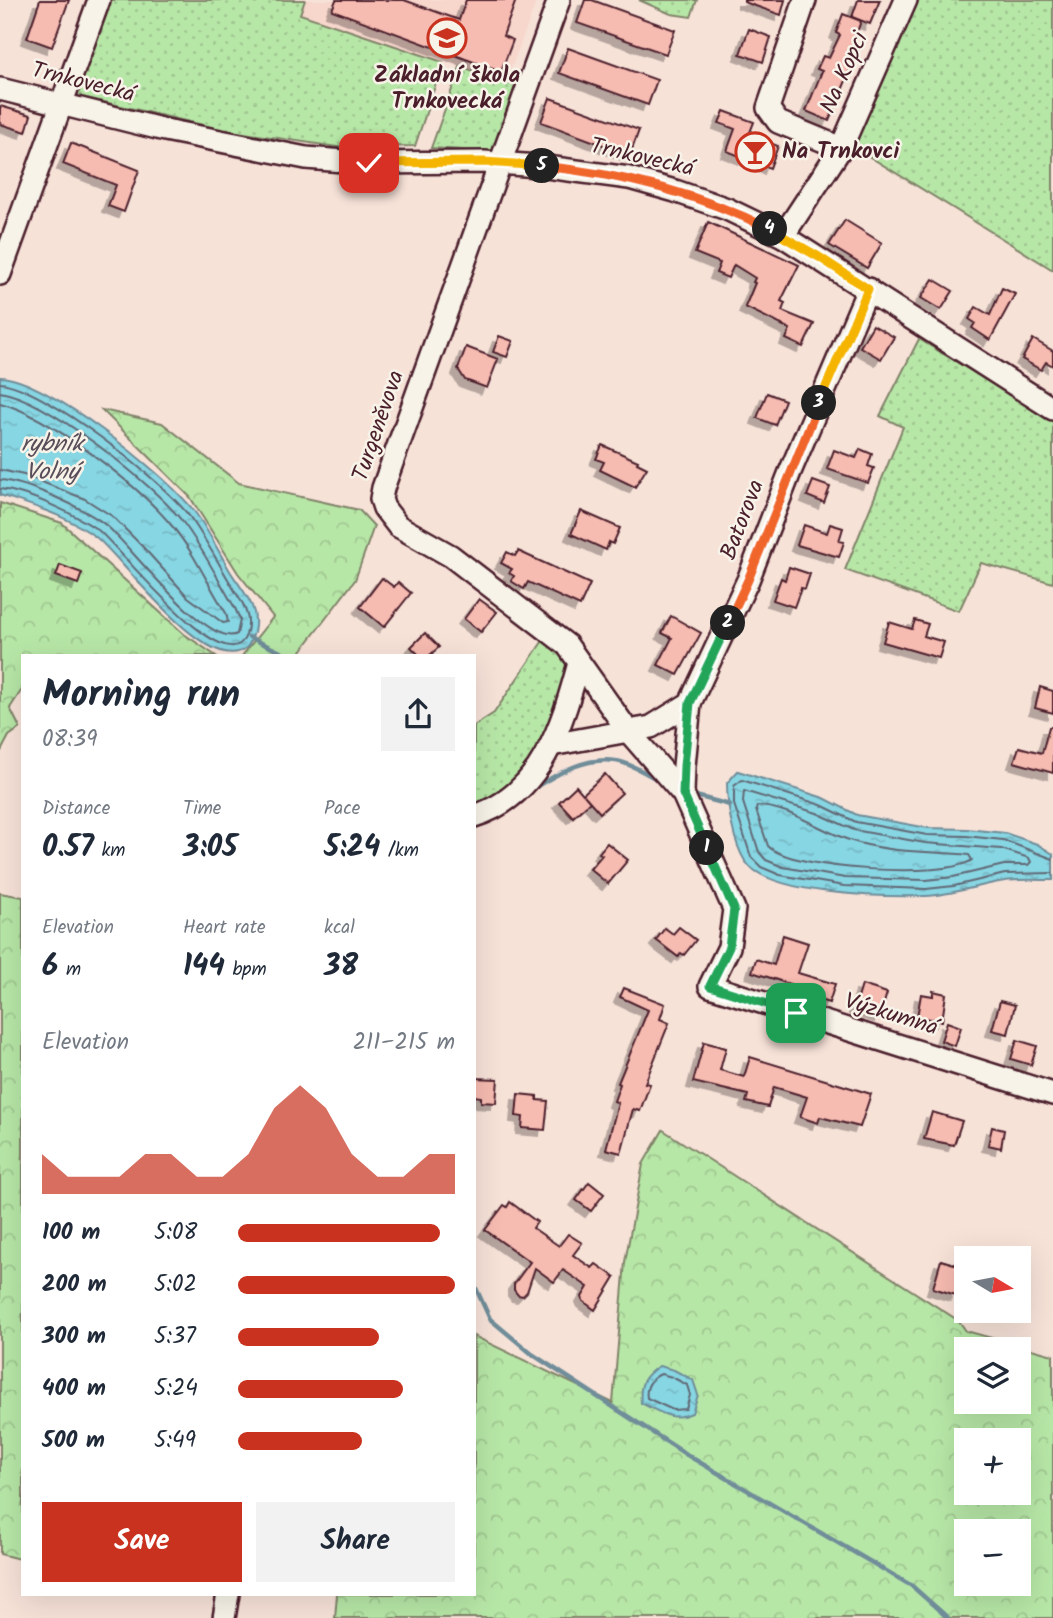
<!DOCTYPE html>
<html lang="en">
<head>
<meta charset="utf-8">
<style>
	:root { --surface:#fff; --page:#f2f2f3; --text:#1f2937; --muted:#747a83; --accent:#c8321e }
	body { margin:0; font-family:Kalam,sans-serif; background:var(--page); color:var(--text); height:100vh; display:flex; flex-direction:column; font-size:26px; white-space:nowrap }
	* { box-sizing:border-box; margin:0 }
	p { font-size:23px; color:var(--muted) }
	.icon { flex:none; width:38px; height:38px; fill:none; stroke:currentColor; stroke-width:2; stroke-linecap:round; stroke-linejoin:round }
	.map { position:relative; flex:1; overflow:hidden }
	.drawer { position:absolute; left:21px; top:654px; width:455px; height:942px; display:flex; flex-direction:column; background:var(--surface); border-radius:0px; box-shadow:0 7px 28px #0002 }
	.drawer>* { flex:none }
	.needle { width:46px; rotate:100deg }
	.fabs { position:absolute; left:954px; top:1246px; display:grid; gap:14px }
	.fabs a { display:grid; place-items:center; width:77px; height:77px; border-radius:0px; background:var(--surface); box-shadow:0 7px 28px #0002; font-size:35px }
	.pin { position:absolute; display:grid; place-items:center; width:60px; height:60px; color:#fff; margin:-30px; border-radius:14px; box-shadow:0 4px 10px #0006 }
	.km { position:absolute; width:35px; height:35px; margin:-18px; border-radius:50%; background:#222; color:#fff; font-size:19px; line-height:35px; text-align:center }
	.round { display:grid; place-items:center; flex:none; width:74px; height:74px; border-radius:0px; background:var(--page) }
	.head { display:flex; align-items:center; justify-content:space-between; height:119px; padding:0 21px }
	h1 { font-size:38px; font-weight:600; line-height:52px }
	.figures { display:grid; grid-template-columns:repeat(3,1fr); gap:10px; height:119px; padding:7px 21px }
	.figures div { display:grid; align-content:center }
	.figures b { font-size:30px; font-weight:600 }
	.figures small { font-size:19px; font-weight:400 }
	.figures p { font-size:19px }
	.chart { height:196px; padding:14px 21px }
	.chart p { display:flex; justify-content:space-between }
	.chart svg { width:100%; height:126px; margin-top:7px; fill:var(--accent); opacity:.7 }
	.primary-button { display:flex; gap:14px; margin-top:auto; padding:14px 21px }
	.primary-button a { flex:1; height:80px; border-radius:0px; background:var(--accent); color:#fff; font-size:28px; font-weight:600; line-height:80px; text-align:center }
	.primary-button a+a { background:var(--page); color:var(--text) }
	ul { padding:0 21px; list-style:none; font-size:23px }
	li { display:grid; grid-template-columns:112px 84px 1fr; align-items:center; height:52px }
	li i { height:18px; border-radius:9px; background:var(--accent) }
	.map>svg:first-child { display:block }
</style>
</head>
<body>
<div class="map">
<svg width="1053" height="1618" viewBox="0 0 1053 1618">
	<defs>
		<pattern id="grass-dots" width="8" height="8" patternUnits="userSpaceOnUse" patternTransform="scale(1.75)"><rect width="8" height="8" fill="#b7e7a7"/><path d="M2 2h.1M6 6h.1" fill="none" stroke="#9fc690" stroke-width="1.8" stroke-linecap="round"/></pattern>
		<pattern id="forest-crowns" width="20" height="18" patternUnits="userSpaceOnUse" patternTransform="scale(1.75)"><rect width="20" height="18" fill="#b7e7a7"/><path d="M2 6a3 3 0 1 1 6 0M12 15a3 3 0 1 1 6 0" fill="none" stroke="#9fc690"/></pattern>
		<pattern id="water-ripples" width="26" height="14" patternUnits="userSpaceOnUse" patternTransform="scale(1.75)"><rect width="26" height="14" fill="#87d6e3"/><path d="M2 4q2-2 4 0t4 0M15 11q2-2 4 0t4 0" fill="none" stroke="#76b7c3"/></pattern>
		<filter id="shadow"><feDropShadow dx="-6" dy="6" stdDeviation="0" flood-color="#0004"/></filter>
	</defs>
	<rect width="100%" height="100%" fill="#f7e2d8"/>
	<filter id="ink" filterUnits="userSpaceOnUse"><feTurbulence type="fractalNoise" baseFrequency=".0143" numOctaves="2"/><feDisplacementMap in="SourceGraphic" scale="14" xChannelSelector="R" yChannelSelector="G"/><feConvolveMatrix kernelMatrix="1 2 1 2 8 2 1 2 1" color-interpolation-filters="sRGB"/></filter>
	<g filter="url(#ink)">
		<polygon fill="#f7d6cc" points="305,0 537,0 506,82 300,14"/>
		<g fill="url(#grass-dots)" stroke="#808369" stroke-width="2">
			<polygon points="109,0 305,0 300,14 443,62 415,146 337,147 224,130 74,95"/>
			<polygon points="639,0 697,0 691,17 671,14"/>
			<polygon points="914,0 1053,0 1053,270 854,147"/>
			<polygon points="460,67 516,86 495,152 431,148"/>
			<polygon points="919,339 1053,421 1053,583 981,563 959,611 845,570 903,427 880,416"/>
			<polygon points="544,639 561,650 571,673 546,744 515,787 474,808 474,726 494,713"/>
		</g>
		<g fill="url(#forest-crowns)" stroke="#808369" stroke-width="2" fill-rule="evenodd">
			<polygon points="102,410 162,423 239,483 359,510 374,526 355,580 301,651 304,656 242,656 273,617 238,573 190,497"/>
			<polygon points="0,503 62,523 184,634 216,656 23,656 23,688 10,708 20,728 9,736 0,753"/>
			<polygon points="0,893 23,897 23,1560 0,1554"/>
			<path d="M663,1130L959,1321L966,1331L1053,1355V1618H335L337,1594H474V1336L613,1403L625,1262L643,1164ZM966,1349H1018V1402H966ZM966,1440H1018V1493H966ZM966,1531H1018V1584H966Z"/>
		</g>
		<g fill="url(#water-ripples)" stroke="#6f8d99" stroke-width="2">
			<path d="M0,377C46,378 165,474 194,511C208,529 218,551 230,571C243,592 260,607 254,632C252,637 251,643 247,647C210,681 122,558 97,538C69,516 33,506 0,495Z"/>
			<path d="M738,771L824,798L857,815L928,828L967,829L1005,833L1037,844L1053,854V880C1037,880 1020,879 1005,881C978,885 953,895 926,896C887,897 768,896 745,861C733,842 727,805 727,783Z"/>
			<path d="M659,1366L674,1370L693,1380L698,1395L692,1413C671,1422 661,1412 641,1403C639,1385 643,1376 659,1366Z"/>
		</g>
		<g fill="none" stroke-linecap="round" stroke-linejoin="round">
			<g stroke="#626875" stroke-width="2">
				<path d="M0,383C45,387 163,481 190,517C210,545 225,576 243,604C248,616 250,622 246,635C228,687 114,541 98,530C75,514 28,492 0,489"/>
				<path d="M0,392C47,399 153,484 182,521C203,548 218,580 235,608L240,620L237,634C208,649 130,546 108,527C87,509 27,482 0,480"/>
				<path d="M0,403C50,416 139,486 172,526C194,552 208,585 226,613L228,622L223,623L188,597L142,546L112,516L85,499L24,475L0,470"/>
				<polygon points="744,791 817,813 854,830 925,843 1001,849 1029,858 1031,862 1028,865 1004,865 953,877 926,880 845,878 783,867 766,860 759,852 743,802"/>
				<path d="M757,806C787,806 822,831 849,840C888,853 929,851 969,855L972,860C946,879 791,870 768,846L756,810Z"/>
				<polyline points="1053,859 1003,840 966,836 927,835 856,822 821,805 742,780 734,786 734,804 751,857 761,867 780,875 844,886 926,889 954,886 1005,874 1053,873"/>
				<path d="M661,1374L672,1377L687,1385L690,1395L686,1409L673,1410L647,1398C645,1387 651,1378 661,1374Z"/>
			</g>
			<g stroke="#6f8d99" stroke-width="4.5">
				<polyline points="249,637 289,656"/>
				<path d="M534,788C559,773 586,756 616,761C631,763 648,775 661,781"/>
				<polyline points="692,795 730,805"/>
				<polyline points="474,1284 490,1319 532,1354 687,1455 912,1586 948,1618"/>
			</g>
		</g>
		<g fill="#f6bbb1" stroke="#4a1f2b" stroke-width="2" filter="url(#shadow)">
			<polygon points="40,0 69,0 52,47 27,38"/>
			<polygon points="336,0 404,0 459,20 466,0 516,0 503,36 513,40 501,72 332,10"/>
			<polygon points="585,0 592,0 675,30 666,54 577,23"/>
			<polygon points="744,0 785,0 781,15 744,2"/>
			<polygon points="858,0 880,0 870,24 852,17"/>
			<polygon points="843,14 861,21 849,54 856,57 829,121 806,111 822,71 817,69 823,56 829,58 840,35 836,33"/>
			<polygon points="749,29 771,37 763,62 740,54"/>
			<polygon points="568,48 657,80 648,105 559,73"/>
			<polygon points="550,98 639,130 630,155 541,122"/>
			<polygon points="0,106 31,115 26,132 0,124"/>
			<polygon points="724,111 754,122 749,135 778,146 770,168 727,151 735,129 719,123"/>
			<polygon points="71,143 139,170 124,212 108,206 116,185 63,164"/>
			<polygon points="845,220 882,243 867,268 829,245"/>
			<polygon points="708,222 799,265 781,301 785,303 782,311 814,324 803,347 786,339 790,329 745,307 755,283 753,282 755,278 734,265 728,278 716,273 720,263 695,253"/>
			<polygon points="933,279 953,291 941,310 921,298"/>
			<polygon points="1002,288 1015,294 990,340 972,328 975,323 969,319 976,307 990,315"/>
			<polygon points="873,325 894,337 881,359 860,347"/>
			<polygon points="499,336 513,341 507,357 493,352"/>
			<polygon points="1033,339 1053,351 1053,366 1046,362 1041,370 1022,359"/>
			<polygon points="466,347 498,359 487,388 465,380 458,369"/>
			<polygon points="767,393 785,400 775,425 757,418"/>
			<polygon points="602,445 638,461 637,463 647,468 635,487 600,470 604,462 596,459"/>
			<polygon points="860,449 872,454 868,466 874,468 868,483 827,469 834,450 856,458"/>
			<polygon points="813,481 830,487 824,503 807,496"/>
			<polygon points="581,511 620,528 613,544 609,542 606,550 571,534"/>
			<polygon points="830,524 843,528 839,541 844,542 839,557 797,545 804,525 827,533"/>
			<polygon points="518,551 590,584 580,606 528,582 524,589 511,581 514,576 509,573 512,569 501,563 507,552 515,556"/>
			<polygon points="60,565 82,573 78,584 56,576"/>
			<polygon points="789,567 810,574 805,589 801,588 794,607 773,600 781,578 785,580"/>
			<polygon points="382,578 394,587 398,582 411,593 384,627 360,607"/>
			<polygon points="479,599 497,612 481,632 464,619"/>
			<polygon points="671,616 701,633 678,675 658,665 672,638 662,633"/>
			<polygon points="915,620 928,624 924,636 944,642 939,658 883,642 889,622 912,629"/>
			<polygon points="425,633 439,647 429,656 420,656 411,647"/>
			<polygon points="1040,687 1053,691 1053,713 1035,708"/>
			<polygon points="1049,727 1053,727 1053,773 1014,762 1019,747 1042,753"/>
			<polygon points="605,774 622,793 600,813 584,795 590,802 573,817 559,802 576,786 583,794"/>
			<polygon points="607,843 628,860 608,884 590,869 602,855 599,853"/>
			<polygon points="679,927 696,940 684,955 681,953 678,957 656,940 665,928 673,934"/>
			<polygon points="783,935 808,943 798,973 835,984 829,1003 806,996 808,990 752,972 756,959 774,965"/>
			<polygon points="862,985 887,993 880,1016 855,1008"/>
			<polygon points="624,988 665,1004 660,1019 669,1023 645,1083 650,1084 640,1111 633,1109 621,1153 606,1149 618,1103 614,1101 620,1084 618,1083 648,1010 620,997"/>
			<polygon points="933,991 946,994 942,1021 917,1017 921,994 933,996"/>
			<polygon points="1000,1001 1015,1005 1008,1034 992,1030"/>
			<polygon points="947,1022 961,1027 955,1046 941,1041"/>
			<polygon points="1017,1040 1037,1046 1031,1065 1011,1059"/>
			<polygon points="704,1042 726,1048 720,1070 744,1077 750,1057 871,1094 860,1127 820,1117 818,1123 800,1117 807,1097 774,1087 768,1107 746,1102 748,1095 693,1082"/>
			<polygon points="474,1078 498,1079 496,1103 481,1102 481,1097 474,1096"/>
			<polygon points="518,1094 537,1096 537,1100 548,1101 545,1130 522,1128 523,1117 516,1116"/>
			<polygon points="932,1112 962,1121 954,1145 924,1139"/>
			<polygon points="992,1127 1004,1130 1001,1148 988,1145"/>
			<polygon points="589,1182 604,1194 591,1211 576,1200"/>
			<polygon points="510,1202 537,1222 533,1228 559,1246 568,1234 582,1243 573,1255 592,1268 596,1264 615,1277 595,1310 583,1301 582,1297 588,1287 563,1270 554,1282 535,1268 527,1292 523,1296 518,1295 514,1290 514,1284 530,1262 485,1230 504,1205 507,1207"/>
			<polygon points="941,1260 964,1267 956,1295 933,1288"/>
		</g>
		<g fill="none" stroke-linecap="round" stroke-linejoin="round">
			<g stroke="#4a1f2b" stroke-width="26">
				<g id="minor">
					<polyline points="559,0 383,488 381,499 384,508 398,526 451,556 567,645 628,731 683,794 734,909 729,947 710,986 1053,1094"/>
					<polyline points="805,0 768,108 778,122 841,148"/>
					<polyline points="0,89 165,130 306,158 369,163 484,162 539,166 629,178 675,191 727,209 783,236 1053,409"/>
					<polyline points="783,236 841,148 906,0"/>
					<polyline points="0,274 99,0"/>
					<polyline points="551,745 651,727 690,703 748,580 790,472 868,289"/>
					<polyline points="683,794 684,766 690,703"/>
					<path d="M474,816C542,795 562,725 579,663"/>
					<polyline points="224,1618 228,1594"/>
				</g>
			</g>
			<use href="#minor" stroke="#f7f3e8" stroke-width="21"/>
		</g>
	</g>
	<g fill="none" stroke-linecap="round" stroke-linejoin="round" filter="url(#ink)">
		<g stroke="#fff" stroke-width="14">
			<polyline id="split-1" points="707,848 734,909 729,947 710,986 796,1013"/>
		</g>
		<g stroke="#fff" stroke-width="14">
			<polyline id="split-2" points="707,848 683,794 684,766 690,703 728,623"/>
		</g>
		<g stroke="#fff" stroke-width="14">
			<polyline id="split-3" points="728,623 748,580 819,403"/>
		</g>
		<g stroke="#fff" stroke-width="14">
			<polyline id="split-4" points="770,229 819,257 868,289 819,403"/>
		</g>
		<g stroke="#fff" stroke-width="14">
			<path id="split-5" d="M542,166C622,174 698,193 770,229"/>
		</g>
		<g stroke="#fff" stroke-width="14">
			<polyline id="split-6" points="369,163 484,162 542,166"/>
		</g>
		<use href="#split-1" stroke="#22a559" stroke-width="9"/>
		<use href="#split-2" stroke="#22a559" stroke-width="9"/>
		<use href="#split-3" stroke="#f0652b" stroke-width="9"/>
		<use href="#split-4" stroke="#f5b400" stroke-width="9"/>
		<use href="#split-5" stroke="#f0652b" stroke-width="9"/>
		<use href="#split-6" stroke="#f5b400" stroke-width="9"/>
	</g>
	<defs>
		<g id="school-ring" transform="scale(2.0125)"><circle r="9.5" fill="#f7f3e8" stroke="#c8321e" stroke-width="1.5"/><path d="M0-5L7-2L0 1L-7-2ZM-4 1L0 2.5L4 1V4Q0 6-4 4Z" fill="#c8321e"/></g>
		<g id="bar-ring" transform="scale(2.0125)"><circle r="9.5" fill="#f7f3e8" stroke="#c8321e" stroke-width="1.5"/><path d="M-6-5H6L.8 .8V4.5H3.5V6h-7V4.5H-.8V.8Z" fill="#c8321e"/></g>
	</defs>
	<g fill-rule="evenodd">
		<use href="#school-ring" x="447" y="38"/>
		<use href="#bar-ring" x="755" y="152"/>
	</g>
	<g text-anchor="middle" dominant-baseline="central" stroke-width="5" stroke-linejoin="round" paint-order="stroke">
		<g font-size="23" fill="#4a1f2b" stroke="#f7f3e8">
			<text transform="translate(845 73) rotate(-66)">Na Kopci</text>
			<text transform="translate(83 83) rotate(14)">Trnkovecká</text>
			<text transform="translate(642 158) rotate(13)">Trnkovecká</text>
			<text transform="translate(379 426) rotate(-71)">Turgeněvova</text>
			<text transform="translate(743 520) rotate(-69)">Batorova</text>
			<text transform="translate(891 1015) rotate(17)">Výzkumná</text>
		</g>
		<g font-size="23" font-weight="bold" fill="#4a1f2b" stroke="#f7f3e8">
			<text x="447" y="76">Základní škola<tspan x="447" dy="26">Trnkovecká</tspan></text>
			<text x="782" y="152" text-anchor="start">Na Trnkovci</text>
		</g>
		<g font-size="24" font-style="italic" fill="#594d59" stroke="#f7f3e8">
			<text x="52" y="444">rybník<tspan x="52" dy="28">Volný</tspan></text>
		</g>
	</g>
</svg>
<div class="fabs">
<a><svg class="needle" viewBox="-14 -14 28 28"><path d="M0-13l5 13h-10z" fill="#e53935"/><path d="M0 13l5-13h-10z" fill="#747a83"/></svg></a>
<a><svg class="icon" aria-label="layers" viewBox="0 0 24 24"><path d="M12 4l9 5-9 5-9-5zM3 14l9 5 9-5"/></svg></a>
<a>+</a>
<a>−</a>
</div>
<div class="pin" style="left:796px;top:1013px;background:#1e9e55"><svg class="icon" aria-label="arrive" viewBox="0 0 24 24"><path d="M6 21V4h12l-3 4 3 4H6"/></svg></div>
<div class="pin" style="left:369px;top:163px;background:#d93025"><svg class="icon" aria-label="check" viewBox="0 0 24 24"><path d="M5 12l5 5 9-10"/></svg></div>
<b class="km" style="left:707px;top:848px">1</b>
<b class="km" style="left:728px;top:623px">2</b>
<b class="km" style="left:819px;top:403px">3</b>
<b class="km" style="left:770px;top:229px">4</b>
<b class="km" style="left:542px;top:166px">5</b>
<section class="drawer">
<div class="head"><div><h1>Morning run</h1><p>08:39</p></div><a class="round"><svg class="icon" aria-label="share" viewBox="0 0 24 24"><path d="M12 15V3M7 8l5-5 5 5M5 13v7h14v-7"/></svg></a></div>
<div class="figures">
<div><p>Distance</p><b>0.57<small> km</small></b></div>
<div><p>Time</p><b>3:05</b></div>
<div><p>Pace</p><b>5:24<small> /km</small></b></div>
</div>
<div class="figures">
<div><p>Elevation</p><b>6<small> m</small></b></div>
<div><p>Heart rate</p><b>144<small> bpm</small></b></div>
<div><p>kcal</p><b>38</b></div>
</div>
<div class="chart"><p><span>Elevation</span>211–215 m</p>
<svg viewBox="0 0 160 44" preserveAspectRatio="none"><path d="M0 44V30L10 38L20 38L30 38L40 30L50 30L60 38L70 38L80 30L90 14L100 6L110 14L120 30L130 38L140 38L150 30L160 30V44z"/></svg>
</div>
<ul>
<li><b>100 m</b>5:08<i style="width:93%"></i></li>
<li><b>200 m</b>5:02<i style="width:100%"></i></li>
<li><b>300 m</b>5:37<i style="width:65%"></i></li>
<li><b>400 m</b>5:24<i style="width:76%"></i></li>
<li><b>500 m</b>5:49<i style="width:57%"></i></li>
</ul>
<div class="primary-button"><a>Save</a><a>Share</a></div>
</section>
</div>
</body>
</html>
